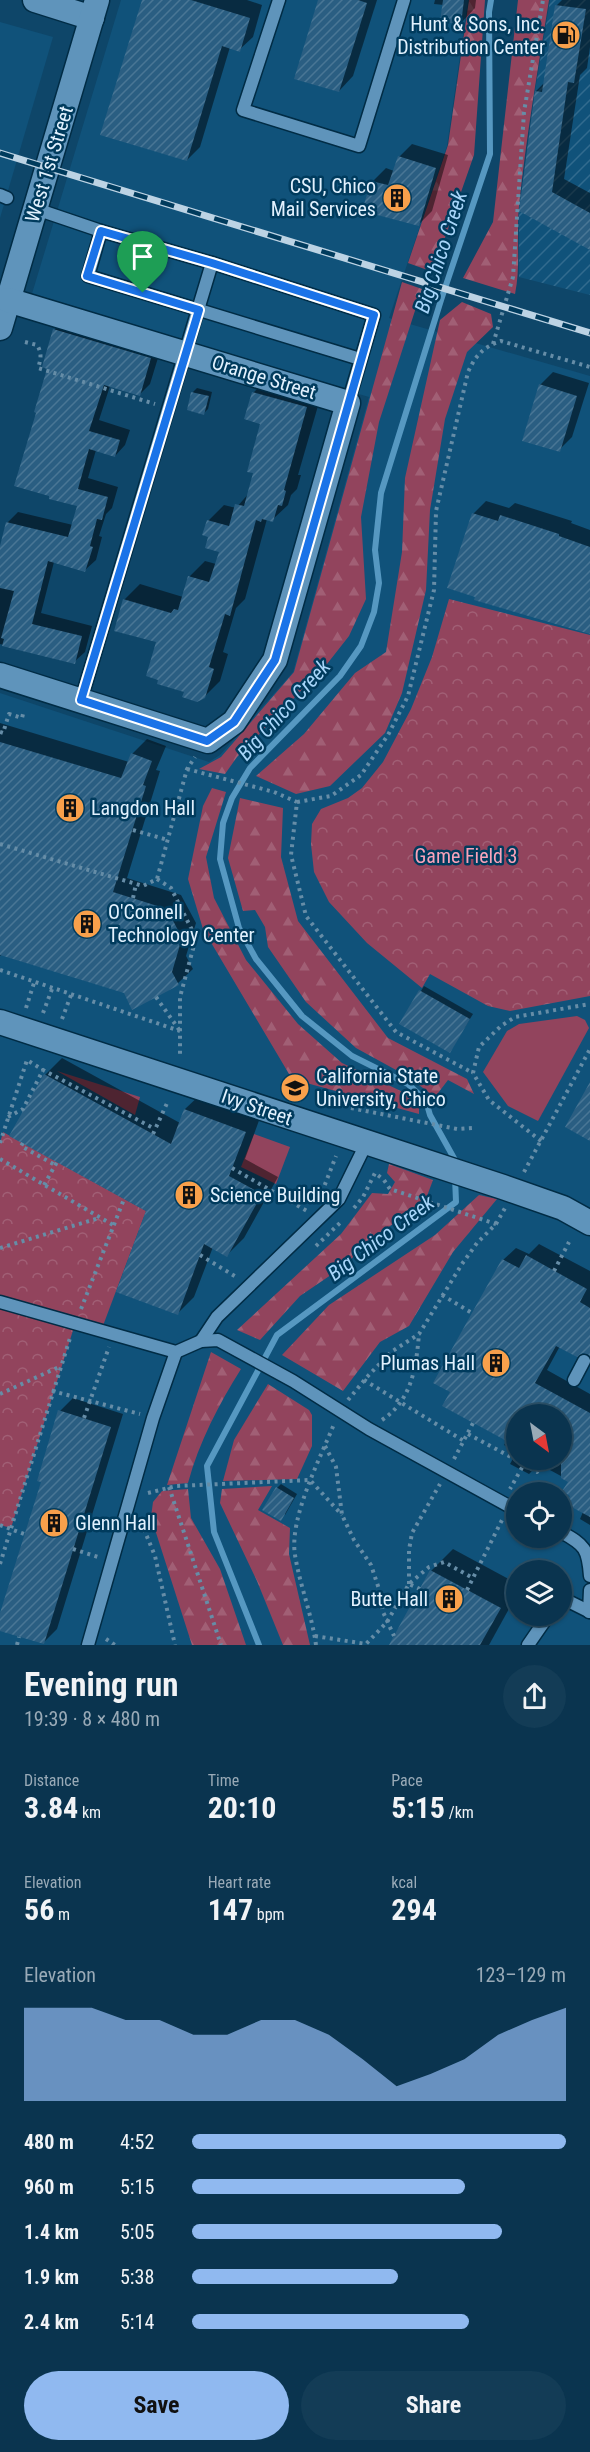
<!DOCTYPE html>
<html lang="en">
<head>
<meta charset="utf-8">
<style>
	:root { --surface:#0a344f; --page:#133c56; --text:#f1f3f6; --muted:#99aab7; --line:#2a4f66; --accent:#90b9f0 }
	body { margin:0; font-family:"Roboto Condensed",sans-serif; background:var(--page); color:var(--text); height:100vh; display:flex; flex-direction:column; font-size:22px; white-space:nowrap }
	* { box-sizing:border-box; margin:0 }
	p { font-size:20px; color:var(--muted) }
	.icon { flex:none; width:33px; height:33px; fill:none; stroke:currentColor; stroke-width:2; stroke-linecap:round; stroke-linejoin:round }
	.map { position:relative; height:1645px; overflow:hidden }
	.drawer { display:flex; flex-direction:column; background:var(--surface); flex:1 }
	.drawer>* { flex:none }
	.needle { width:39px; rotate:148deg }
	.controls { position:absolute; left:506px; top:1404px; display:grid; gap:12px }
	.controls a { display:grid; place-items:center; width:66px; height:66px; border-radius:50%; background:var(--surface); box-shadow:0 2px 4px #0004,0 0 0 2px var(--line); font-size:30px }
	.pin { position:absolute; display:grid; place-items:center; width:51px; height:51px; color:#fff; margin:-62px -26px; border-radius:50% 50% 50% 0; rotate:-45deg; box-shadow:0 0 6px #0007 }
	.pin .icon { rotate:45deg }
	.round { display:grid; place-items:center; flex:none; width:63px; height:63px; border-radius:32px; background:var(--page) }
	.head { display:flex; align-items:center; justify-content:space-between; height:102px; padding:0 24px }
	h1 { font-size:33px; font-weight:700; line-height:45px }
	.figures { display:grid; grid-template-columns:repeat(3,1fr); gap:9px; height:102px; padding:6px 24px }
	.figures div { display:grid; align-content:center }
	.figures b { font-size:30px; font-weight:700 }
	.figures small { font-size:16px; font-weight:400 }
	.figures p { font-size:16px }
	.chart { height:168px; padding:12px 24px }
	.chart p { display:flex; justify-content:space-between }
	.chart svg { width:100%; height:108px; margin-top:6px; fill:var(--accent); opacity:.7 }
	.button { display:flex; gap:12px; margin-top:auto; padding:12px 24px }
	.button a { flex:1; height:69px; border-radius:36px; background:var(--accent); color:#111; font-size:24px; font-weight:700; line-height:69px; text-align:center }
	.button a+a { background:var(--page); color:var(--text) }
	ul { padding:0 24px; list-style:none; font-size:20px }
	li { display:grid; grid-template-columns:96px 72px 1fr; align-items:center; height:45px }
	li i { height:15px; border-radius:8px; background:var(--accent) }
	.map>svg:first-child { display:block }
</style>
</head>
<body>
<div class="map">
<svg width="590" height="1645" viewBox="0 0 590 1645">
	<defs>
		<pattern id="industrial-furrows" width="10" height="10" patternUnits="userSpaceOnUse" patternTransform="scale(1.5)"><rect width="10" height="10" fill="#10527a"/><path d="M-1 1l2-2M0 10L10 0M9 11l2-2" fill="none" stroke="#326b8e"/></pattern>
		<pattern id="forest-firs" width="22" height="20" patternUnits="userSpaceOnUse" patternTransform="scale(1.5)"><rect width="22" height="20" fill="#92445d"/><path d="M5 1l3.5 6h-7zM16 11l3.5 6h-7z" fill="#a15f75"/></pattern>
		<pattern id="park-crowns" width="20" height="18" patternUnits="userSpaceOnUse" patternTransform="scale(1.5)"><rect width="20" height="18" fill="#92445d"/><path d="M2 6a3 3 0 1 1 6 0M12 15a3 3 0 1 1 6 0" fill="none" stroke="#a15f75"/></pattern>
		<pattern id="building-hatch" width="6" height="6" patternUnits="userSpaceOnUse" patternTransform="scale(1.5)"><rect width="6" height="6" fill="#2a5e82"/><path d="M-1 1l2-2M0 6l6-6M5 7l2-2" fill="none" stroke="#497695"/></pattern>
	</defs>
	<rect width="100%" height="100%" fill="#0e4669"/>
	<g fill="#10527a" fill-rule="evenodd">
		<path d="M121,0H468L447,146L389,318L590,376V1645H0V693L209,762L220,755L293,672L369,397L31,297ZM516,1414H561V1460H516ZM516,1492H561V1538H516ZM516,1570H561V1616H516Z"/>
		<polygon points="0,22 53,37 0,218"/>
	</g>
	<polygon fill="url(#industrial-furrows)" points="550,0 590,0 590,295 519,277 519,211 535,91"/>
	<g fill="#92445d">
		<polygon points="577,1016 585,1020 589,1028 538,1121 508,1106 483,1072 507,1031 519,1024"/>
		<polygon points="57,1071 140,1097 135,1115"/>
		<polygon points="254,1134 290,1147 276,1184 241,1167"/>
	</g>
	<g fill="url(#forest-firs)">
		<polygon points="469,0 485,0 474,155 433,272 408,263 448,145"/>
		<path d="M518,0H549C538,69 526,137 519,206C516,236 521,265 515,294L463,278L493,222Z"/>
		<polygon points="402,282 422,289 379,422 361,517 366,599 349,636 327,664 237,757 225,774 199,769 221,757 294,672"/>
		<polygon points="462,302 491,314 493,327 467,352 445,419 430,510 426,590 402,693 385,733 330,786 296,794 256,776 304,734 355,673 386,652 402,552 405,478 440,320"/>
		<polygon points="212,788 226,792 206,857 214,898 246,960 298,1024 342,1063 403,1092 419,1106 419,1114 292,1079 203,929 188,879 203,806"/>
		<polygon points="240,798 283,808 281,857 298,921 388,1038 467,1079 474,1094 448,1080 435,1097 407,1076 356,1048 306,1002 268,947 265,927 255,910 243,911 228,858"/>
		<polygon points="389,1164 433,1180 424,1204 367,1241 347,1264 300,1296 260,1340 237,1330 341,1234 372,1193 388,1194 395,1182 387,1173"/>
		<polygon points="479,1195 497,1199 453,1252 409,1326 380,1342 343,1391 282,1355 329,1305 435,1235"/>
		<path d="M211,1352L241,1369C219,1404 199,1442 188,1483L167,1485Z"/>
		<polygon points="268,1384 309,1410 312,1415 312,1446 297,1479 223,1481 234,1440"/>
		<polygon points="272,1486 258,1510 290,1528 289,1554 310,1645 283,1645 257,1581 220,1503 222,1489"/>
		<polygon points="188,1489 191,1518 220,1569 246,1645 192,1645 151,1517 153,1502 162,1491"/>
	</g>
	<g fill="url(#park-crowns)">
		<polygon points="449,599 590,635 590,996 510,1011 488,1006 430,974 422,988 367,943 329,902 314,872 311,844 312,824 321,809 348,798 362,788 383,762 411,709 432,657"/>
		<polygon points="3,1132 146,1211 101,1331 75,1324 11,1528 0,1525 0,1143"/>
	</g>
	<g fill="#0007">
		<polygon points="143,0 247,0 262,5 253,37 239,50 230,47 200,147 187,160"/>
		<polygon points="320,0 377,0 353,76 339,91"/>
		<polygon points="435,0 476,0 475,8 461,23 444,5 434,4"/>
		<polygon points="562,0 590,0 590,47 587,68 580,75 564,179 590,193 590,248 520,210 536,91 545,82 556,6"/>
		<polygon points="412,144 448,155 432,211 419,224 372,182 386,168 394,171 399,157"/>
		<polygon points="65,319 161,348 150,384 140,394 110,386 99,420 130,430 125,445 115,456 96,450 88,478 118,487 112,508 106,514 99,536 102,537 96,560 85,570 54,562 41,613 92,626 85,652 74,662 0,644 0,549 7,523 18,512 73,525 79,505 49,368 44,366 55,329"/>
		<polygon points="553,372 589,383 572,437 559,450 540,385"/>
		<polygon points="269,377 322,392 298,475 301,475 297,489 291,495 288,505 272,520 267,519 245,599 236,608 223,652 228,654 220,681 204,697 124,600 140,584 183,597 190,576 205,561 216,564 221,551 210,536 208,521 224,505 236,508 250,492 255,472 262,423 253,393"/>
		<polygon points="197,388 212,392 208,409 204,413 193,392"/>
		<polygon points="486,501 509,508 515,503 572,521 571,523 590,530 590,632 473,514"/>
		<polygon points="0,723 129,762 132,754 147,739 166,746 156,770 160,771 127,878 181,895 196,923 186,956 193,969 178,983 125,992 3,954 0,956"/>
		<polygon points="424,986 473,1014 450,1051 401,1024"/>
		<polygon points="62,1058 180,1123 185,1109 202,1093 261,1115 245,1159 278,1177 244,1238 227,1255 213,1247 194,1297 177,1314 148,1211 11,1135 45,1075"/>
		<polygon points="539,1244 590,1271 590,1354 560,1346 547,1370 590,1394 590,1525 580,1519 583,1512 572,1496 570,1481 539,1464 529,1474 510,1464 516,1453 516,1460 561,1460 561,1414 516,1414 516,1452 504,1445 507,1440 452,1392 503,1260 516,1248 529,1254"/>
		<polygon points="73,1398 123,1414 57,1629 44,1642 0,1630 0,1619 43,1481 60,1411"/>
		<polygon points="281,1484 297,1494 285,1515 277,1488"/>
		<polygon points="453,1549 516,1583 516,1596 489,1645 390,1645 431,1571"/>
	</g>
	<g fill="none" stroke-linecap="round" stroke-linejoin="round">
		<g stroke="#5698c1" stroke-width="6">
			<polyline points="455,1164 455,1160 430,1115 426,1101 408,1084 352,1056 302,1016 256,959 239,928 220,859 223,823 232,798 250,768 340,676 361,646 374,612 379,583 375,550 381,493 441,300 490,154 489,12 491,0"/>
			<polyline points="259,1645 214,1532 207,1466 277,1335 456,1202 455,1177"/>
		</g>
	</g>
	<g fill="url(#building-hatch)">
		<polygon points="142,0 191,0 250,18 240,52 222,46 187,161 100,135"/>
		<polygon points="318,0 358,0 367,3 339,92 294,79"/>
		<polygon points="443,0 464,0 461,24 440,22"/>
		<polygon points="555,5 586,9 574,83 568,82 552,192 590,213 590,250 519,211 535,91 542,92"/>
		<polygon points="398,156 436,168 419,226 362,211 371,181 388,185"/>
		<polygon points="53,329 151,358 140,396 104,385 89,431 120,440 115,457 89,449 78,489 108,497 102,520 97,519 90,546 93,547 85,572 48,561 32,624 82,636 75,664 2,646 4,639 1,638 14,591 0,588 0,546 6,522 68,537 77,506 49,499 49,496 14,486 36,413 34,412 47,369 42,367"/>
		<polygon points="539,384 577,396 560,452 522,441"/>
		<polygon points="191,392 209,396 204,415 187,410"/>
		<polygon points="252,392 307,407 284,490 286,491 282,506 278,505 273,522 262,519 261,522 256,520 230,616 225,614 209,667 214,669 205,698 197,702 182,697 184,692 157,684 158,680 146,676 156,642 114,631 123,599 171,613 174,609 178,610 188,576 209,582 219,552 205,548 208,537 202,535 207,520 229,526 235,504 244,506 253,473 247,472 260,424 244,419"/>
		<polygon points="472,513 498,521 500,515 559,534 559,536 590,547 590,634 474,600 475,597 447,588"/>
		<polygon points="0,742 121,778 131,753 152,761 143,785 146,786 113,892 167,909 182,938 172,972 179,985 132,1010 124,993 0,955"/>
		<polygon points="419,990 470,1019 450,1053 399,1024"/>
		<polygon points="44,1074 171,1144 184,1109 246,1132 229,1176 262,1194 227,1257 204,1244 178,1315 116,1292 146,1211 9,1136"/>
		<polygon points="590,1082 590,1141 565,1127"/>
		<polygon points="526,1255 587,1289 580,1302 590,1308 590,1356 583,1353 577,1357 556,1346 535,1383 590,1413 590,1517 566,1504 570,1496 562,1491 568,1482 561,1478 561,1414 516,1414 516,1446 442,1406 450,1392 433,1383 502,1259 519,1268"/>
		<polygon points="58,1410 111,1427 44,1644 0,1631 0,1613 41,1482 37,1481"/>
		<polygon points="276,1487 294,1498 281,1521 262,1510"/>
		<polygon points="430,1570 501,1608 480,1645 389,1645"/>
	</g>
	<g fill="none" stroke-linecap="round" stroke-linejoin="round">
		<g stroke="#012c45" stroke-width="15">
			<g id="service">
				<polyline points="279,0 243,110 359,146 404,0"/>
				<polyline points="0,195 7,198"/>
				<polyline points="36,209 101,231"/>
				<polyline points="348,403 374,315 212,263 101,231 88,276 360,359"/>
				<polyline points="81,700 212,263"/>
				<polyline points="0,1302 176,1352 201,1341 218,1340 293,1381 369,1429 516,1510"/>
				<polyline points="201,1341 217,1317 339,1199 366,1144"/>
				<polyline points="574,1380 584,1361"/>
				<path d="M561,1532C585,1545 588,1549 590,1576"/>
				<polyline points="561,1600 570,1602 590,1612"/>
				<polyline points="589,1612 590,1590"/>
				<polyline points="88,1645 153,1418 176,1352"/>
				<polyline points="528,1645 548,1616"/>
			</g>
		</g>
		<g stroke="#012c45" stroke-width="27">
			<g id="minor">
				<polyline points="35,0 92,18"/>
				<polyline points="0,328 97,0"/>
				<polyline points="0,675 208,741 234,722 275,660 348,403 8,300"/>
				<polyline points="0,1022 503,1187 563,1208 590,1223"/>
			</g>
		</g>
		<g stroke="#668da7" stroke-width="4" stroke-dasharray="3 4.5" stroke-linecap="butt">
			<path d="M25,342L37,345C42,353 41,359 38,368L155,404"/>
			<polyline points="493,344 513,277 524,112 543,0"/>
			<polyline points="0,732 3,733 9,714 22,718 23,714"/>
			<polyline points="187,769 274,792 297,802 291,855 306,916 396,1032 473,1073"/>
			<path d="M297,802L331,796L361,775L388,735L408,696L434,590L436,511L468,372C476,355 483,347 501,341L590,367"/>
			<polyline points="133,830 168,840"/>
			<polyline points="0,844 143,886 157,879 187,769 195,757"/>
			<polyline points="157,879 171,888 196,938 180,997 180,1056"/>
			<polyline points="133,898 136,884"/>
			<polyline points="0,970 180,1031"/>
			<polyline points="156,997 180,1031"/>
			<polyline points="26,1008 34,983"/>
			<polyline points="43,1013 52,989"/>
			<polyline points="62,1019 71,995"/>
			<polyline points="351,1108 457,1129 473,1128"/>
			<polyline points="8,1117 23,1109 43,1070 155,1129"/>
			<polyline points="153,1134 168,1101"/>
			<polyline points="541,1141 489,1100 473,1073 479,1047 501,1026 515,1017 590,1004"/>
			<polyline points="0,1143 27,1060 43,1070"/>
			<polyline points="23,1143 21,1146 55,1165"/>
			<polyline points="0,1159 113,1225"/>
			<polyline points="232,1168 307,1211"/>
			<polyline points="524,1172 590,1049"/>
			<polyline points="44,1185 57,1162"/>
			<polyline points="322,1192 336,1156"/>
			<polyline points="354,1208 363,1197 375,1173 384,1180 390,1189 496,1224"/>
			<polyline points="316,1246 343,1220"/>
			<polyline points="0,1248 99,1218"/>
			<polyline points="200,1255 238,1278"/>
			<polyline points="554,1271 569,1242"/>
			<polyline points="442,1295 472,1313"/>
			<polyline points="81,1309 124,1199"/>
			<polyline points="364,1380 464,1441"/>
			<polyline points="52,1391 140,1414"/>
			<polyline points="0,1394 59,1367"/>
			<polyline points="348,1400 367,1377 391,1352 419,1334 462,1264 477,1243 496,1224 505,1208"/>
			<polyline points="84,1418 109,1347"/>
			<path d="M382,1420C412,1400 416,1368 419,1334"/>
			<polyline points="468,1434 524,1464 510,1489"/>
			<polyline points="325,1446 336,1467 342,1515 354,1540 371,1565 379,1589 383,1612 394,1636"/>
			<polyline points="454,1459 473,1423"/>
			<polyline points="524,1464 537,1472 540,1467"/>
			<polyline points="169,1487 221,1645"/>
			<polyline points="148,1493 176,1486 310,1480 342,1515"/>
			<polyline points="141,1522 155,1556 175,1645"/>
			<polyline points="0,1525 24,1534"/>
			<polyline points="73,1549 98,1557"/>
			<polyline points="0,1564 70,1338"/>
			<polyline points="410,1583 429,1567 444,1562 473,1578"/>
			<polyline points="409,1584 409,1550 412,1533 440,1484"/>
			<polyline points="467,1590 502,1520"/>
			<polyline points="315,1636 366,1644 387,1622 409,1584 420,1589"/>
			<polyline points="106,1639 115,1645"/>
			<polyline points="17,1645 19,1637"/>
			<path d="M316,1645C312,1615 300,1586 295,1555C289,1518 320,1459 334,1424"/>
		</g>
		<use href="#service" stroke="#5f94bb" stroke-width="12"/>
		<use href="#minor" stroke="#5f94bb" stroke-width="24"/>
		<g stroke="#bcd3e4" stroke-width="7">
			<polyline id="rail" points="0,153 590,333"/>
		</g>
		<use href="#rail" stroke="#003b5d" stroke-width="4.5" stroke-dasharray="14" stroke-linecap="butt"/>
	</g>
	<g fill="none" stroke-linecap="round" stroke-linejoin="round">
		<g stroke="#fff" stroke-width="12">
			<polygon id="route" points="101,231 212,263 374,315 275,660 234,722 207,741 81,700 199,310 87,276"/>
		</g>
		<use href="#route" stroke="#1a73e8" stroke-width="8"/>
	</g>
	<defs>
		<g id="fuel-disc" transform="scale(1.5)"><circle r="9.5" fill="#f8a04b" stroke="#003b5d"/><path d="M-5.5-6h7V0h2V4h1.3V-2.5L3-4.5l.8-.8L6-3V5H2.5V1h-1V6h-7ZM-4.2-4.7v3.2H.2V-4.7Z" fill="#111"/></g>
		<g id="building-disc" transform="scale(1.5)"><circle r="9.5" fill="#f8a04b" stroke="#003b5d"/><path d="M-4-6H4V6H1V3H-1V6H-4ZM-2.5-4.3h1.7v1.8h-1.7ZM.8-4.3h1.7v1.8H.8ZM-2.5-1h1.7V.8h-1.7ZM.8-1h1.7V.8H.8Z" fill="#111"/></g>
		<g id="university-disc" transform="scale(1.5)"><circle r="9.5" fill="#f8a04b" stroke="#003b5d"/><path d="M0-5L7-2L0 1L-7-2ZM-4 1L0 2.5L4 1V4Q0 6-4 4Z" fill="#111"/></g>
	</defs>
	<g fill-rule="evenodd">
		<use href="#fuel-disc" x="566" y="35"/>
		<use href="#building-disc" x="397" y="198"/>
		<use href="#building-disc" x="70" y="808"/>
		<use href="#building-disc" x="87" y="924"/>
		<use href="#university-disc" x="295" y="1088"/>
		<use href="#building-disc" x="189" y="1195"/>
		<use href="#building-disc" x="496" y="1363"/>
		<use href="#building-disc" x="54" y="1523"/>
		<use href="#building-disc" x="449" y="1599"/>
	</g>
	<g text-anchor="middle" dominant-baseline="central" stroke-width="5" stroke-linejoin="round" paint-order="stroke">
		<g font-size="20" fill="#e1f1fe" stroke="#003b5d" text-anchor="start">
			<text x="545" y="24" text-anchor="end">Hunt &amp; Sons, Inc.<tspan x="545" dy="23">Distribution Center</tspan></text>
			<text x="376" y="186" text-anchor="end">CSU, Chico<tspan x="376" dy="23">Mail Services</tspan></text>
			<text x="91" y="808">Langdon Hall</text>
			<text x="108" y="912">O'Connell<tspan x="108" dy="23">Technology Center</tspan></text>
			<text x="316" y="1076">California State<tspan x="316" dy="23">University, Chico</tspan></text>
			<text x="210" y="1195">Science Building</text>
			<text x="475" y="1363" text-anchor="end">Plumas Hall</text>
			<text x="75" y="1523">Glenn Hall</text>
			<text x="428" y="1599" text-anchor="end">Butte Hall</text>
		</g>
		<g font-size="20" fill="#e1f1fe" stroke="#003b5d">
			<text transform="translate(49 164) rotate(-73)">West 1st Street</text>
			<text transform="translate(264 377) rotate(17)">Orange Street</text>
			<text transform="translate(257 1107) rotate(19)">Ivy Street</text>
		</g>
		<g font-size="20" fill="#f8a3ba" stroke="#003b5d">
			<text x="466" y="856">Game Field 3</text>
		</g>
		<g font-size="21" font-style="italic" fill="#a8d6fa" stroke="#003b5d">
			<text transform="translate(441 252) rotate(-72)">Big Chico Creek</text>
			<text transform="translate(284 710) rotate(-48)">Big Chico Creek</text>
			<text transform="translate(381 1238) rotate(-37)">Big Chico Creek</text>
		</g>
	</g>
</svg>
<div class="controls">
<a><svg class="needle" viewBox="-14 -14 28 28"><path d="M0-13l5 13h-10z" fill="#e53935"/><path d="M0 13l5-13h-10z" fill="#99aab7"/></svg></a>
<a><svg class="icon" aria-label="locate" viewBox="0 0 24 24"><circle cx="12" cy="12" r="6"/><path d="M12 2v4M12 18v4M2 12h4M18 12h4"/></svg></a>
<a><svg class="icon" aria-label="layers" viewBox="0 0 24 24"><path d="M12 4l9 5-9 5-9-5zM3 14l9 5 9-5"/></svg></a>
</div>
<div class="pin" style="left:143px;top:293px;background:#1e9e55"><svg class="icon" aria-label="arrive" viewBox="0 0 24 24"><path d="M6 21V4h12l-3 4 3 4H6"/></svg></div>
</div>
<section class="drawer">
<div class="head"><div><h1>Evening run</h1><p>19:39 · 8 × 480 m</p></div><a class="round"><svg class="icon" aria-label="share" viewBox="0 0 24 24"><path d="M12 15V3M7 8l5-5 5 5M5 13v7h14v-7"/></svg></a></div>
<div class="figures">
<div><p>Distance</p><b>3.84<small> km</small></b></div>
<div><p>Time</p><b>20:10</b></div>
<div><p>Pace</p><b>5:15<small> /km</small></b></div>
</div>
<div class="figures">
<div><p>Elevation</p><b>56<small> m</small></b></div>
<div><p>Heart rate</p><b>147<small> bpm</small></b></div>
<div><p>kcal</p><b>294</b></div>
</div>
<div class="chart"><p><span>Elevation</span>123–129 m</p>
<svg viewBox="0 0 160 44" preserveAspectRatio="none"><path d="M0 44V6L10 6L20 6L30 11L40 11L50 17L60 17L70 11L80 11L90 17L100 27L110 38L120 33L130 27L140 17L150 11L160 6V44z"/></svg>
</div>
<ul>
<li><b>480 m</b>4:52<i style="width:100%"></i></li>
<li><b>960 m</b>5:15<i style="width:73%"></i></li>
<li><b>1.4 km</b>5:05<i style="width:83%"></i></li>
<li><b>1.9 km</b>5:38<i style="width:55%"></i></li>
<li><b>2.4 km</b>5:14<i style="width:74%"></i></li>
</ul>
<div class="button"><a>Save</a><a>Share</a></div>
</section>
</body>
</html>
